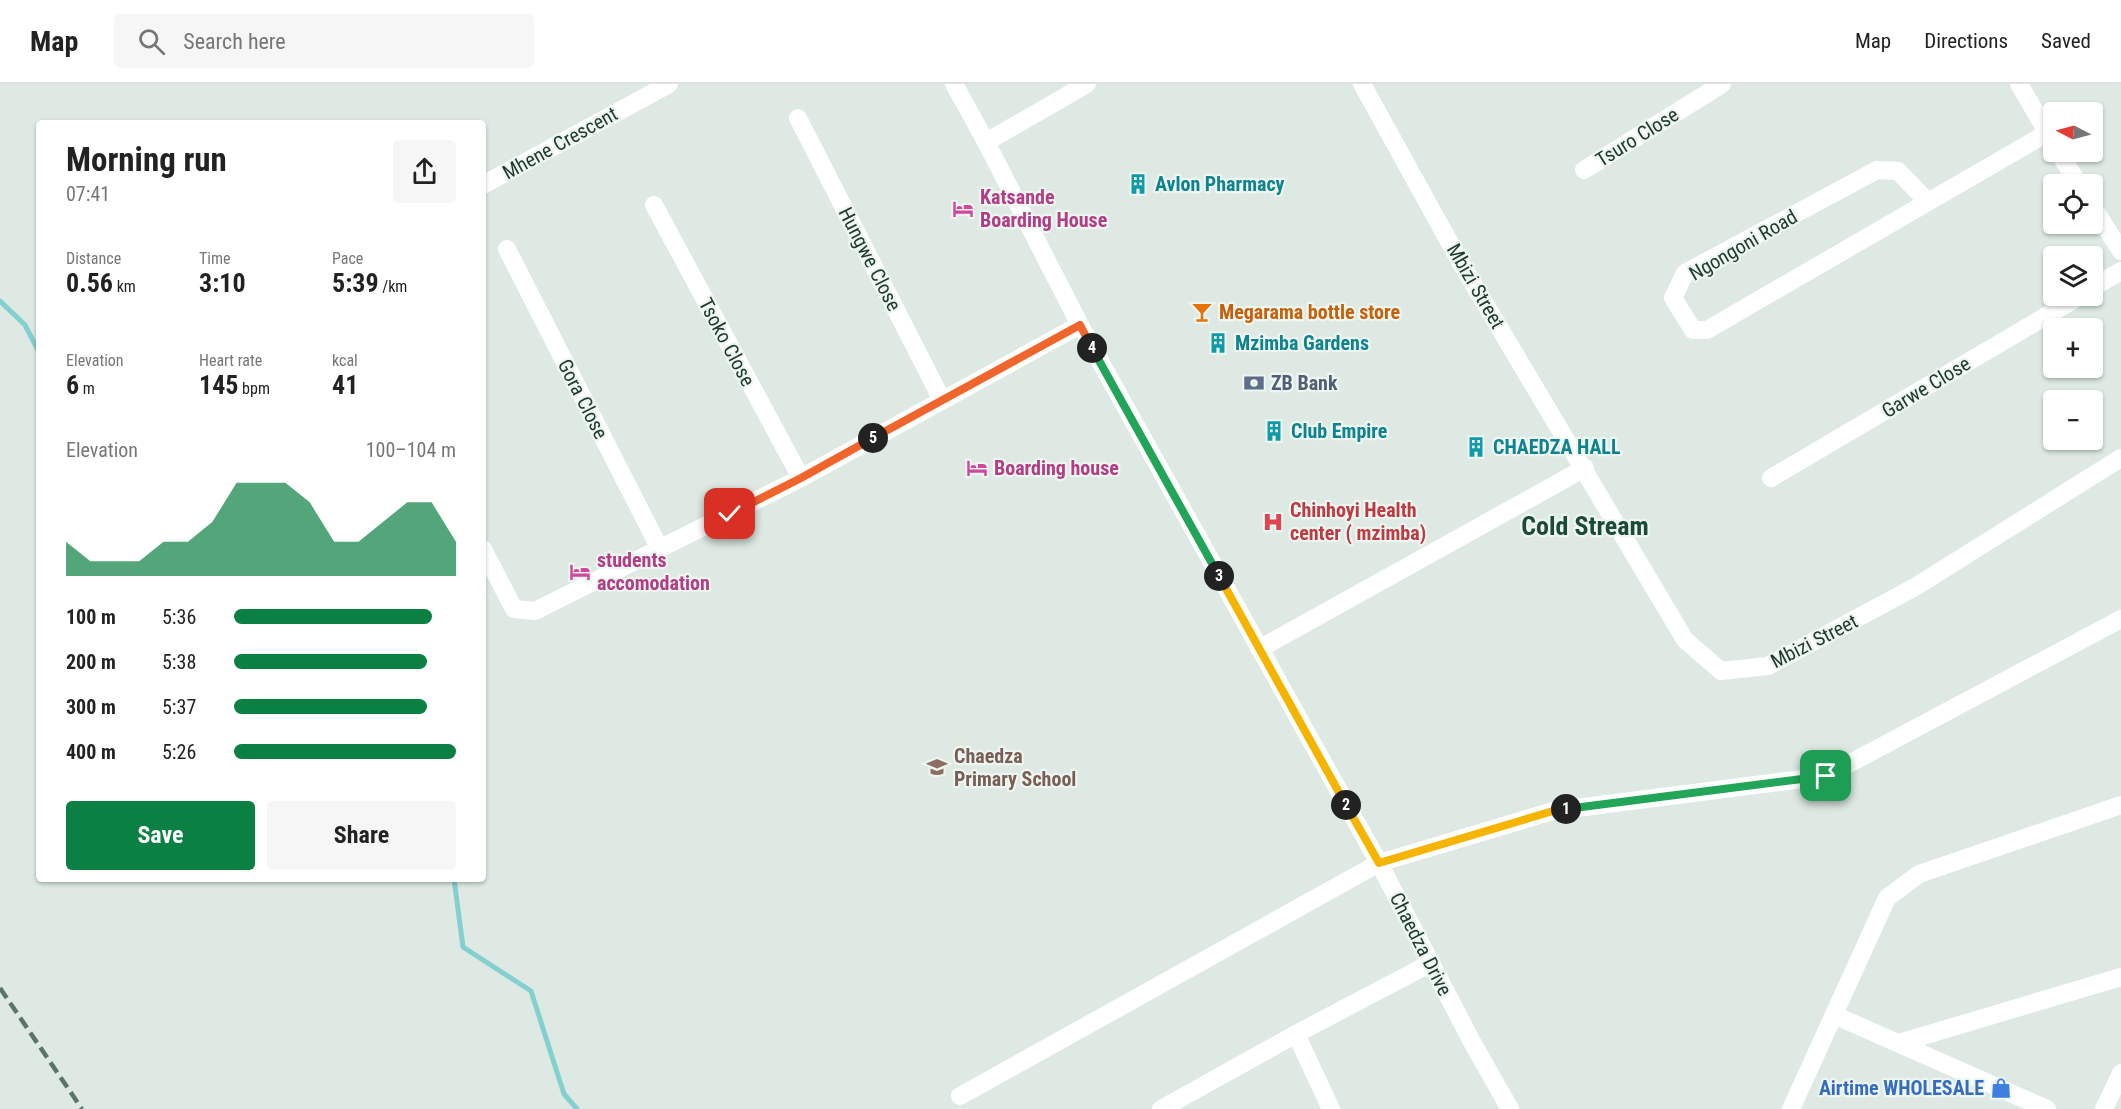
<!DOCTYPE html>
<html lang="en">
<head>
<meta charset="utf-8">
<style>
	:root { --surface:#fff; --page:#f6f6f6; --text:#222; --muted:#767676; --line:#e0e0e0; --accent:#0b8043 }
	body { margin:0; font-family:"Roboto Condensed",sans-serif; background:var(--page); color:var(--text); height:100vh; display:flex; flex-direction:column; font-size:22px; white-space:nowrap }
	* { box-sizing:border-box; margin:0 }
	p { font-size:20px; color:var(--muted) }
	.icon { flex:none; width:33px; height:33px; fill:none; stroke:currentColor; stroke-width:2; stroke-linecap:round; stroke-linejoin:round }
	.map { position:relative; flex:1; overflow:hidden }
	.details { position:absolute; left:36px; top:36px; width:450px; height:762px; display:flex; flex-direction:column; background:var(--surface); border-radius:6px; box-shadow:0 2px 4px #0004 }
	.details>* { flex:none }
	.needle { width:39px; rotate:276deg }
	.buttons { position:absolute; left:2043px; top:18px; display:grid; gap:12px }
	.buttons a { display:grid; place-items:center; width:60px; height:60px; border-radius:6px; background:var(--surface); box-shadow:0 2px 4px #0004; font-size:30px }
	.pin { position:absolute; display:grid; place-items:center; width:51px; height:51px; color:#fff; margin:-26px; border-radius:12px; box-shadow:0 3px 9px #0006 }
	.km { position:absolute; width:30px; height:30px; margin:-15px; border-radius:50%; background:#222; color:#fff; font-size:16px; line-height:30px; text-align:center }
	.round { display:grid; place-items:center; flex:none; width:63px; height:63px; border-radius:6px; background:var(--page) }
	.head { display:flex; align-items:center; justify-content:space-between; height:102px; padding:0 30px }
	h1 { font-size:33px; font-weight:700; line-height:45px }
	.metrics { display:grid; grid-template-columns:repeat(3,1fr); gap:9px; height:102px; padding:6px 30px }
	.metrics div { display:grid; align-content:center }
	.metrics b { font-size:26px; font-weight:700 }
	.metrics small { font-size:16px; font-weight:400 }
	.metrics p { font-size:16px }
	.chart { height:168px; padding:12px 30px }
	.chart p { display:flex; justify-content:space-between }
	.chart svg { width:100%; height:108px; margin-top:6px; fill:var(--accent); opacity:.7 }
	.button { display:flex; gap:12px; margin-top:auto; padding:12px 30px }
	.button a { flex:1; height:69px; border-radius:6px; background:var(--accent); color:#fff; font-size:24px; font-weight:700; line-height:69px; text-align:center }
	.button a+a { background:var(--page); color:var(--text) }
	ul { padding:0 30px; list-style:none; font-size:20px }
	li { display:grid; grid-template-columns:96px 72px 1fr; align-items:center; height:45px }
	li i { height:15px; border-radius:8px; background:var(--accent) }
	header { display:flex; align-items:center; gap:36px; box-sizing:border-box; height:84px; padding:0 30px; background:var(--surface); border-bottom:2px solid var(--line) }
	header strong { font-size:28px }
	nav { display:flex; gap:33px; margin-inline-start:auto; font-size:21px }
	.search { width:420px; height:54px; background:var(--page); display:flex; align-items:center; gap:15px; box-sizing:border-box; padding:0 21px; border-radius:6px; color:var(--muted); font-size:22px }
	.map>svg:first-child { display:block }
</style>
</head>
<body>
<header>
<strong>Map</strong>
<div class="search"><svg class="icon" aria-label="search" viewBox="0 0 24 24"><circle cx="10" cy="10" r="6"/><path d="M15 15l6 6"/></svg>Search here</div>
<nav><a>Map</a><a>Directions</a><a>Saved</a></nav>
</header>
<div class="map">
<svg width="2121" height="1025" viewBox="0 0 2121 1025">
	<rect width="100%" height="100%" fill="#dde9e2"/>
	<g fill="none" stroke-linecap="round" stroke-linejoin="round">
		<g stroke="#84cfd0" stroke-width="5">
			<polyline points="0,217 25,241 39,268"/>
			<polyline points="454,795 463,863 531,907 564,1010 577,1025"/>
		</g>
		<g stroke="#fff" stroke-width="18">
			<polyline points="954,0 986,58 1080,241 1379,779 1472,958 1510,1025"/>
			<polyline points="1362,0 1462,181 1685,556 1721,587 1768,582 1915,503 2121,374"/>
			<polyline points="2019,0 2053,58"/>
			<polyline points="798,34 942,316"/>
			<polyline points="986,58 1087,0"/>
			<polyline points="2058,68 2079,100"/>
			<polyline points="1584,86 1722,0"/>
			<polyline points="483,101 669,0"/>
			<polyline points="1927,117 1898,87 1877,86 1685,189 1673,214 1693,246 1707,246 2047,49"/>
			<polyline points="654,121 801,394"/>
			<polyline points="2092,122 2121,167"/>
			<polyline points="507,165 660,465"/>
			<polyline points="2092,204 2121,187"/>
			<polyline points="1771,394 2080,212"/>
			<polyline points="483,465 514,525 535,527 801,394 1080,241"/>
			<polyline points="1259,565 1585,384"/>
			<polyline points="1834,931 2047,1025"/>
			<polyline points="1296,950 1331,1025"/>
			<polyline points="1899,959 2121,893"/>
			<polyline points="960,1012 1379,779 1553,727 1826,692 2121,535"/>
			<polyline points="1161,1025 1296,950 1431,879"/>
			<polyline points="1791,1025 1887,814 1919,790 2121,721"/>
			<polyline points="2104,1025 2121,989"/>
		</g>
		<polyline stroke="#597569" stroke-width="4.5" stroke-dasharray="12 6" stroke-linecap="butt" points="0,904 82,1025"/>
	</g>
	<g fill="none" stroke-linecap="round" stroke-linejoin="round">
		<g stroke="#fff" stroke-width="12">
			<polyline id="split-1" points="1566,725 1826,692"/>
		</g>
		<g stroke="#fff" stroke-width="12">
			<polyline id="split-2" points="1346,721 1379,779 1553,727 1566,725"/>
		</g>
		<g stroke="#fff" stroke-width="12">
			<polyline id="split-3" points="1219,492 1346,721"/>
		</g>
		<g stroke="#fff" stroke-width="12">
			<polyline id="split-4" points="1092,264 1219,492"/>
		</g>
		<g stroke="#fff" stroke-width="12">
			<polyline id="split-5" points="873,354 1080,241 1092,264"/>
		</g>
		<g stroke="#fff" stroke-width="12">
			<polyline id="split-6" points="730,430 801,394 873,354"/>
		</g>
		<use href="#split-1" stroke="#22a559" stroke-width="8"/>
		<use href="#split-2" stroke="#f5b400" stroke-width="8"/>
		<use href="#split-3" stroke="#f5b400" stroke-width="8"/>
		<use href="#split-4" stroke="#22a559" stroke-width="8"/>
		<use href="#split-5" stroke="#f0652b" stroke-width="8"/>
		<use href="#split-6" stroke="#f0652b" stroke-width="8"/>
	</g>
	<defs>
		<g id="building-bare" transform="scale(1.62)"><path d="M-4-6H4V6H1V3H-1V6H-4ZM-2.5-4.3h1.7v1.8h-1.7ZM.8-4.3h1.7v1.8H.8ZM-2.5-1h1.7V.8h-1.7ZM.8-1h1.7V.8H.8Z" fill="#0f9aa8" stroke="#eef6f1" stroke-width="2.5" paint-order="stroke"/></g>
		<g id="hotel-bare" transform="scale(1.62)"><path d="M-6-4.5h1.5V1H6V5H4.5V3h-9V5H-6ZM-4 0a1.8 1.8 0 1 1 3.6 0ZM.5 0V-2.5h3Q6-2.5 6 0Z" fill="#d1479c" stroke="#eef6f1" stroke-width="2.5" paint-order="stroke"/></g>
		<g id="bar-bare" transform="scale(1.62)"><path d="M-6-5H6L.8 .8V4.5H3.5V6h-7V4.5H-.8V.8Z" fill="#e8710a" stroke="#eef6f1" stroke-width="2.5" paint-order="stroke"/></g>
		<g id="bank-bare" transform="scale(1.62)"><path d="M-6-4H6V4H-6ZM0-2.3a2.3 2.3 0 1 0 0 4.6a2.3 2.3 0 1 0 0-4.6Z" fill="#5c6f8a" stroke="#eef6f1" stroke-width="2.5" paint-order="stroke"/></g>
		<g id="hospital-bare" transform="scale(1.62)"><path d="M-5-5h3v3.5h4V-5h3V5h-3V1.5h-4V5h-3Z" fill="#e0444e" stroke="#eef6f1" stroke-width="2.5" paint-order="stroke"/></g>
		<g id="school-bare" transform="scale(1.62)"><path d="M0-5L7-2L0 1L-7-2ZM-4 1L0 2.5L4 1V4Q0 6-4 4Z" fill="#8d6e63" stroke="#eef6f1" stroke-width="2.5" paint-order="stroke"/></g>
		<g id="shop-bare" transform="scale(1.62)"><path d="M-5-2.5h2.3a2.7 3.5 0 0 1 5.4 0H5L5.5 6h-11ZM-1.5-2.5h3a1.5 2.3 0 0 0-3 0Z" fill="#3f7fe0" stroke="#eef6f1" stroke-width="2.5" paint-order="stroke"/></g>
	</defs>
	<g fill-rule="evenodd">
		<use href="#building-bare" x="1138" y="100"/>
		<use href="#hotel-bare" x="963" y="125"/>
		<use href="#bar-bare" x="1202" y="228"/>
		<use href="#building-bare" x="1218" y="259"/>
		<use href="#bank-bare" x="1254" y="299"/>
		<use href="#building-bare" x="1274" y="347"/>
		<use href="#building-bare" x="1476" y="363"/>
		<use href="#hotel-bare" x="977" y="384"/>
		<use href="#hospital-bare" x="1273" y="438"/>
		<use href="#hotel-bare" x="580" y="488"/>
		<use href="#school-bare" x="937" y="683"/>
		<use href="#shop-bare" x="2001" y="1004"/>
	</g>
	<g text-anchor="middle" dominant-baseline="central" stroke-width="4.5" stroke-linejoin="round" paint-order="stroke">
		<g font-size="20" fill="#1f392e" stroke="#eef6f1">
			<text transform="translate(1637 53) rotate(-32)">Tsuro Close</text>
			<text transform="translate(560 59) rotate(-29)">Mhene Crescent</text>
			<text transform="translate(1743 161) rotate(-30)">Ngongoni Road</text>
			<text transform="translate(870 175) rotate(63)">Hungwe Close</text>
			<text transform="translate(1476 202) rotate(60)">Mbizi Street</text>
			<text transform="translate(727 258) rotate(62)">Tsoko Close</text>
			<text transform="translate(1926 303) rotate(-31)">Garwe Close</text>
			<text transform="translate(583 315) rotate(63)">Gora Close</text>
			<text transform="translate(1814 557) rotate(-27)">Mbizi Street</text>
			<text transform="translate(1421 860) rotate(63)">Chaedza Drive</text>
		</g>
		<g font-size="20" font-weight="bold" fill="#0d838f" stroke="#eef6f1" text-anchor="start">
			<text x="1155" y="100">Avlon Pharmacy</text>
			<text x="1235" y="259">Mzimba Gardens</text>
			<text x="1291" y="347">Club Empire</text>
			<text x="1493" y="363">CHAEDZA HALL</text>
		</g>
		<g font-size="20" font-weight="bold" fill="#b23c85" stroke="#eef6f1" text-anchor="start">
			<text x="980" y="113">Katsande<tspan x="980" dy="23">Boarding House</tspan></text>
			<text x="994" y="384">Boarding house</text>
			<text x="597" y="476">students<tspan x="597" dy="23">accomodation</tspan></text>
		</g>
		<g font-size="20" font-weight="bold" fill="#c56008" stroke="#eef6f1" text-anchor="start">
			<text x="1219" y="228">Megarama bottle store</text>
		</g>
		<g font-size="20" font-weight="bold" fill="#4e5e75" stroke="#eef6f1" text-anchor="start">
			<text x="1271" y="299">ZB Bank</text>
		</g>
		<g font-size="20" font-weight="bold" fill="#be3a42" stroke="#eef6f1" text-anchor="start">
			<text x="1290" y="426">Chinhoyi Health<tspan x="1290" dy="23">center ( mzimba)</tspan></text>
		</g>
		<g font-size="20" font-weight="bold" fill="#785e54" stroke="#eef6f1" text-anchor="start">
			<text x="954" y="672">Chaedza<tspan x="954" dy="23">Primary School</tspan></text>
		</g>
		<g font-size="20" font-weight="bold" fill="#366cbe" stroke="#eef6f1" text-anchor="end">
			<text x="1984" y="1004">Airtime WHOLESALE</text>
		</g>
		<g font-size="26" font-weight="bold" fill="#1b4b38" stroke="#eef6f1">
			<text x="1585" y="442">Cold Stream</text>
		</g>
	</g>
</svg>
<div class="buttons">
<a><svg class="needle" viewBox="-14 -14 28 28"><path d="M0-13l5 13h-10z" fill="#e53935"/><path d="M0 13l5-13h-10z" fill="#767676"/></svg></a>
<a><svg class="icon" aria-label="locate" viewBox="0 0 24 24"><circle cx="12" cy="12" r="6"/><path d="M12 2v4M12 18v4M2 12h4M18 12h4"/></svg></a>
<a><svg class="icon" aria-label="layers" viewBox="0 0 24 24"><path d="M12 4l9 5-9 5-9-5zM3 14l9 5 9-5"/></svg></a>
<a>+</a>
<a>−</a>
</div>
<div class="pin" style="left:1826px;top:692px;background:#1e9e55"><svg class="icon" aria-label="arrive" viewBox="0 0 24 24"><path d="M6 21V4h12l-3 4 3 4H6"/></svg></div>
<div class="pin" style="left:730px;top:430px;background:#d93025"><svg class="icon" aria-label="check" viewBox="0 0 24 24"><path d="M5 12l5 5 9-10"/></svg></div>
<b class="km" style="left:1566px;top:725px">1</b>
<b class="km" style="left:1346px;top:721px">2</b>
<b class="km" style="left:1219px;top:492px">3</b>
<b class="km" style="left:1092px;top:264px">4</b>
<b class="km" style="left:873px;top:354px">5</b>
<section class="details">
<div class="head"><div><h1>Morning run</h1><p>07:41</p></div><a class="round"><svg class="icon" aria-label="share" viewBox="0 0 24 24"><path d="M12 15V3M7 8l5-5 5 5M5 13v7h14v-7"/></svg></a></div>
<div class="metrics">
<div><p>Distance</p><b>0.56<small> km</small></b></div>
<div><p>Time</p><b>3:10</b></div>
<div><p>Pace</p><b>5:39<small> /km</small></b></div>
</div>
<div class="metrics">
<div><p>Elevation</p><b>6<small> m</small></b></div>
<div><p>Heart rate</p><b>145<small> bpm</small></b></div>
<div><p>kcal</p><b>41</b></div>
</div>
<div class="chart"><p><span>Elevation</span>100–104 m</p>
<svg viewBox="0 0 160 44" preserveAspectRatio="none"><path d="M0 44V30L10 38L20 38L30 38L40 30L50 30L60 22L70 6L80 6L90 6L100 14L110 30L120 30L130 22L140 14L150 14L160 30V44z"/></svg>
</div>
<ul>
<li><b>100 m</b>5:36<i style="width:89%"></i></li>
<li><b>200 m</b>5:38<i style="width:87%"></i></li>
<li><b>300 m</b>5:37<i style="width:87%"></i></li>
<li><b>400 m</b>5:26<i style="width:100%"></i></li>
</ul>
<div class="button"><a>Save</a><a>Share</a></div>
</section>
</div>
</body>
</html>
